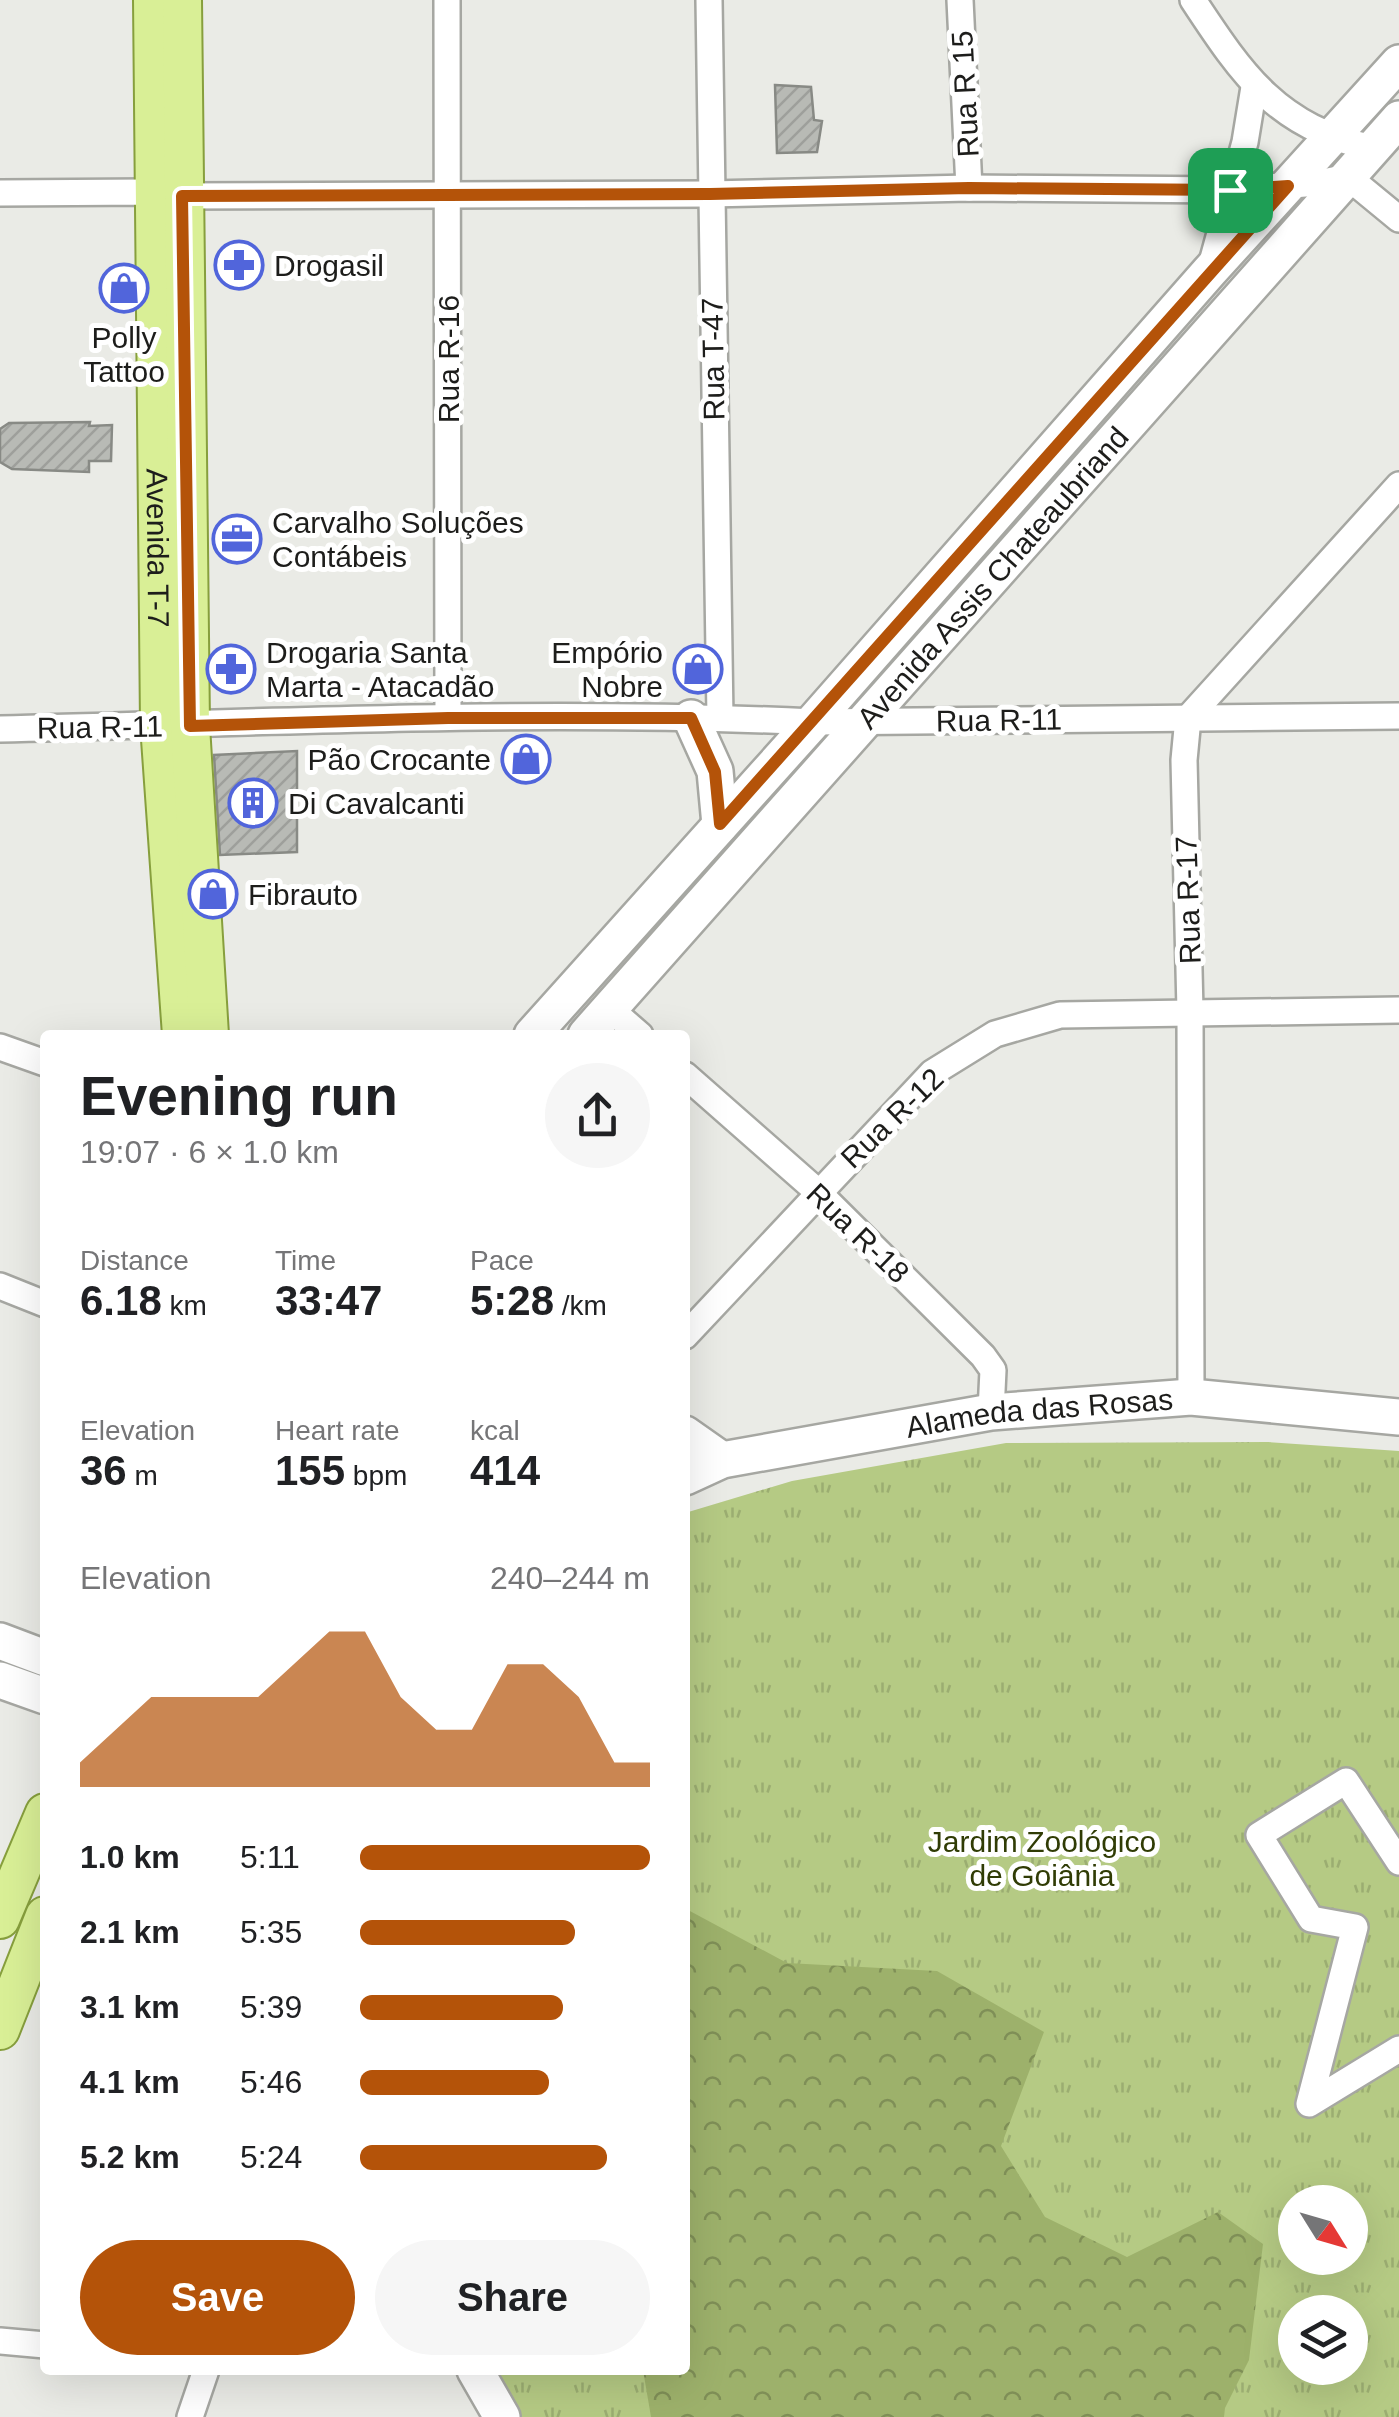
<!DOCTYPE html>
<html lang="en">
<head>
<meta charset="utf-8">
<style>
	:root { --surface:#fff; --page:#f6f6f6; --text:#202124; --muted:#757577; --accent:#b45309 }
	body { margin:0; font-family:Helvetica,sans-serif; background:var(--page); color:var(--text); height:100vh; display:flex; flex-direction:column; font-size:38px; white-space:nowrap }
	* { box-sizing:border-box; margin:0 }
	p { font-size:32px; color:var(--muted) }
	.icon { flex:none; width:55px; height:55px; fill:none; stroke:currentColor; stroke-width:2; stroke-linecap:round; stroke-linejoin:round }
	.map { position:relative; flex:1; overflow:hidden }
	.panel { position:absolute; left:40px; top:1030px; width:650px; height:1345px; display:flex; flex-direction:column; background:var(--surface); border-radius:10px; box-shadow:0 10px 40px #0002 }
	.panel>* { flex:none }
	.needle { width:65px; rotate:127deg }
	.fabs { position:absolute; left:1278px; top:2185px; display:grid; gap:20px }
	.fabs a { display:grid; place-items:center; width:90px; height:90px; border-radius:50%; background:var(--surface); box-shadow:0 10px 40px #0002; font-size:50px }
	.pin { position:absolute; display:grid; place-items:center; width:85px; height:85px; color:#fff; margin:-42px; border-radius:20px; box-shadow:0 5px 15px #0006 }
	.round { display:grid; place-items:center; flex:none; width:105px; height:105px; border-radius:52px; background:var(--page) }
	.summary { display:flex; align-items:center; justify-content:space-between; height:170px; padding:0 40px }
	h1 { font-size:55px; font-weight:700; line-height:75px }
	.figures { display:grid; grid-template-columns:repeat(3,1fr); gap:15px; height:170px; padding:10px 40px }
	.figures div { display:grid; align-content:center }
	.figures b { font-size:42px; font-weight:700 }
	.figures small { font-size:28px; font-weight:400 }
	.figures p { font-size:28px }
	.chart { height:280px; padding:20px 40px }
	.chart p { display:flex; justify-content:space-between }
	.chart svg { width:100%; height:180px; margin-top:10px; fill:var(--accent); opacity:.7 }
	.button { display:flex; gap:20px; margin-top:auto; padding:20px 40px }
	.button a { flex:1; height:115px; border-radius:60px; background:var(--accent); color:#fff; font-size:40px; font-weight:700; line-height:115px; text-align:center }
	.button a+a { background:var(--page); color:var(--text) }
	ul { padding:0 40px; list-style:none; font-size:32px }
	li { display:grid; grid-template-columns:160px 120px 1fr; align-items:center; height:75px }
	li i { height:25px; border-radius:12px; background:var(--accent) }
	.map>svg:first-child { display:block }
</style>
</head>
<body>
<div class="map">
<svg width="1399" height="2417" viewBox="0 0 1399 2417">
	<defs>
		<pattern id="grass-tufts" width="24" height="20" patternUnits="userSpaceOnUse" patternTransform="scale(2.5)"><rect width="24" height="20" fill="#b5ca84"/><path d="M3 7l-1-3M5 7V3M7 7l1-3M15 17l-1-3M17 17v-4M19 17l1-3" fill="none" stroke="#9bad71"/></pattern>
		<pattern id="forest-crowns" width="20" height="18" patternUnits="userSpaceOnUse" patternTransform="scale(2.5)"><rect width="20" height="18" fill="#9db16b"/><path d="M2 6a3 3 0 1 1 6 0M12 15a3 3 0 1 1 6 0" fill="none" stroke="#7f8f57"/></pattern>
		<pattern id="building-hatch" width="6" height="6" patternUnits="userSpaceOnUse" patternTransform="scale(2.5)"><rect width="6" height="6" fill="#b8bab5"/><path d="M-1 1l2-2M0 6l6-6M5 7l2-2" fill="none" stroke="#9e9f9b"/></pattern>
	</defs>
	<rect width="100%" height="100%" fill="#eaebe6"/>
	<path fill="url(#grass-tufts)" fill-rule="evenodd" d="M1268,1442L1399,1451V2417H521L495,2370H685V1513L792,1481L1006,1443ZM1295,2202H1350V2258H1295ZM1295,2312H1350V2368H1295Z"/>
	<polygon fill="url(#forest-crowns)" points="688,1910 787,1963 937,1971 1044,2032 1001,2146 1045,2217 1127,2257 1218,2212 1263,2244 1249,2360 1225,2408 1224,2417 651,2417 643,2370 685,2370 685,1911"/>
	<g fill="url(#building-hatch)" stroke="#888a85" stroke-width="2.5">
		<polygon points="775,85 811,87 814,120 822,121 817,152 777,153"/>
		<polygon points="90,422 89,426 112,425 111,461 89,461 89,472 12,469 0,462 0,429 9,423"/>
		<polygon points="297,751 297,852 220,855 214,755"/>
	</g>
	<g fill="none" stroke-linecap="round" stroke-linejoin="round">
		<g stroke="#a6a7a2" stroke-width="30">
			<g id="street">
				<polyline points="447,0 448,717"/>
				<polyline points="709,0 720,718"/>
				<polyline points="960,0 969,188"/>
				<path d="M1193,0C1243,76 1278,128 1373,148"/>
				<polyline points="0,193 148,192 182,196 710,194 969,188 1230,190 1318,183 1348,177 1399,219"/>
				<polyline points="1211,266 1245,142 1254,87"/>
				<path d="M0,729C271,722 542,709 813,722L1399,716"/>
				<polyline points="609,1008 640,1035"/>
				<polyline points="0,1047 45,1063"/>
				<polyline points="685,1075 818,1192 983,1356 993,1370 991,1412"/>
				<polyline points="0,1286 45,1304"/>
				<polyline points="685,1336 932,1073 995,1034 1060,1015 1399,1010"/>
				<polyline points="1191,1397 1190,1011 1184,760 1188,718 1399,485"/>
				<polyline points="1399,1862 1346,1781 1259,1835 1311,1919 1355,1927 1309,2104 1399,2049"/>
				<polyline points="0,2341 45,2345"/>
				<polyline points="190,2417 206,2370"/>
			</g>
		</g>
		<g stroke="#a6a7a2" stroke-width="40">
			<g id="secondary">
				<polyline points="691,718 715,771 720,825"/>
				<polyline points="532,1035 813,722 1209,272 1399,63"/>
				<path id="s1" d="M586,1035L1399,119"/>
				<polyline points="685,1434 722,1460"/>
				<path id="s2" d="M685,1477L722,1460L991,1412L1191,1397L1399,1417"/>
				<polyline points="0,1641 45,1658"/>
				<polyline points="0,1680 45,1696"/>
				<polyline points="475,2370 502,2417"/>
			</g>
		</g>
		<g stroke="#879f3d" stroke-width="42">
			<g id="primary">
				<path id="s3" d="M153,0L160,725L182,1035"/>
				<polyline points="182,0 190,726 209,1035"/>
				<polyline points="0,1919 45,1813"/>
				<polyline points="0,2030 45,1916"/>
			</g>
		</g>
		<use href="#street" stroke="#fff" stroke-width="25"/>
		<use href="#secondary" stroke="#fff" stroke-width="35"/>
		<use href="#primary" stroke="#d9ef96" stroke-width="38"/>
	</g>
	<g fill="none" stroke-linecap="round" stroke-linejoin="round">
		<g stroke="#fff" stroke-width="20">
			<polygon id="route" points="1288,186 720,824 715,772 691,718 448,718 190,726 182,196 710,194 969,188 1230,190"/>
		</g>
		<use href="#route" stroke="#b45309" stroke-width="12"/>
	</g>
	<defs>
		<g id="pharmacy-ring" transform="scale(2.5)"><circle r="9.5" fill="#fff" stroke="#5165db" stroke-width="1.5"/><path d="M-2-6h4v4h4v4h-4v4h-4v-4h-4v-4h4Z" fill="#5165db"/></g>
		<g id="shop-ring" transform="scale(2.5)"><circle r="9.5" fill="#fff" stroke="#5165db" stroke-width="1.5"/><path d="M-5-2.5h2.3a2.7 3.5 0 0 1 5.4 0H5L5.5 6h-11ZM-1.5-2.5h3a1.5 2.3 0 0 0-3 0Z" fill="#5165db"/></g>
		<g id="office-ring" transform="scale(2.5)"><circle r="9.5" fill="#fff" stroke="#5165db" stroke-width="1.5"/><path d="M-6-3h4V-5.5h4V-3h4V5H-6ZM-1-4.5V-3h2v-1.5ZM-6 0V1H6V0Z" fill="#5165db"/></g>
		<g id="building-ring" transform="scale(2.5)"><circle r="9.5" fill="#fff" stroke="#5165db" stroke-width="1.5"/><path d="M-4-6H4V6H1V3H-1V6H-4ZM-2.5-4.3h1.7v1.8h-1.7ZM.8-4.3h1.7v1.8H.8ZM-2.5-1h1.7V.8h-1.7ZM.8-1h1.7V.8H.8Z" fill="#5165db"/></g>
	</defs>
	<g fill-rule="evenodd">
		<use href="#pharmacy-ring" x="239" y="265"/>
		<use href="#shop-ring" x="124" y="288"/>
		<use href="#office-ring" x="237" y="539"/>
		<use href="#pharmacy-ring" x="231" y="669"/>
		<use href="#shop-ring" x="698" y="669"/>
		<use href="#shop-ring" x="526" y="759"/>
		<use href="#building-ring" x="253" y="803"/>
		<use href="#shop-ring" x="213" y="894"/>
	</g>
	<g text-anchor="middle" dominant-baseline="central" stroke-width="10" stroke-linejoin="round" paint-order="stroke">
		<g font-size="30" fill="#1d1d1b" stroke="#fff">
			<text transform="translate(965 94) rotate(-93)">Rua R 15</text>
			<text transform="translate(448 359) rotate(-90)">Rua R-16</text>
			<text transform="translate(713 359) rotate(-91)">Rua T-47</text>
			<text stroke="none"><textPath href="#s3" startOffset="548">Avenida T-7</textPath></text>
			<text stroke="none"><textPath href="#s1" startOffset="612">Avenida Assis Chateaubriand</textPath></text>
			<text transform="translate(999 720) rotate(-1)">Rua R-11</text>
			<text transform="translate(100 727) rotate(-1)">Rua R-11</text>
			<text transform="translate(1188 900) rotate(-92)">Rua R-17</text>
			<text transform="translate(892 1118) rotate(-44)">Rua R-12</text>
			<text transform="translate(858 1233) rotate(44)">Rua R-18</text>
			<text stroke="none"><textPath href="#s2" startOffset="362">Alameda das Rosas</textPath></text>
		</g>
		<g font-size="30" fill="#1d1d1b" stroke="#fff" text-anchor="start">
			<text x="274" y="265">Drogasil</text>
			<text x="124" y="337" text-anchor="middle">Polly<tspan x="124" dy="34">Tattoo</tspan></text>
			<text x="272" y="522">Carvalho Soluções<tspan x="272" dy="34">Contábeis</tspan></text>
			<text x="266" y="652">Drogaria Santa<tspan x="266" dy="34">Marta - Atacadão</tspan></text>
			<text x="663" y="652" text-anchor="end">Empório<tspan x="663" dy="34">Nobre</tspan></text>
			<text x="491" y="759" text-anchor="end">Pão Crocante</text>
			<text x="288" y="803">Di Cavalcanti</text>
			<text x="248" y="894">Fibrauto</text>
		</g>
		<g font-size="30" fill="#303c05" stroke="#fff">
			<text x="1042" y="1841">Jardim Zoológico<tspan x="1042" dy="34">de Goiânia</tspan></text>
		</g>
	</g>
</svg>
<div class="fabs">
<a><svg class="needle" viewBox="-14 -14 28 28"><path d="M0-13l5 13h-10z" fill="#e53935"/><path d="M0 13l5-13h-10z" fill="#757577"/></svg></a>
<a><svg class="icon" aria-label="layers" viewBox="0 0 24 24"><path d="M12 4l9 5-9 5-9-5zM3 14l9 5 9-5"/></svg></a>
</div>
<div class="pin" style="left:1230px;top:190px;background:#1e9e55"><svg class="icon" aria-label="arrive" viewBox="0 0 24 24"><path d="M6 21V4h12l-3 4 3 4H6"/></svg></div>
<section class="panel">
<div class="summary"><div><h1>Evening run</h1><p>19:07 · 6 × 1.0 km</p></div><a class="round"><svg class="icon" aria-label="share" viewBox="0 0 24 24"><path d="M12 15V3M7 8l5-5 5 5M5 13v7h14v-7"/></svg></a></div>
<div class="figures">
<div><p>Distance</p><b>6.18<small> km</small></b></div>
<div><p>Time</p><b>33:47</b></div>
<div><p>Pace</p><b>5:28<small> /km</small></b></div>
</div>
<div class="figures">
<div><p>Elevation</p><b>36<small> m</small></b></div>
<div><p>Heart rate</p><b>155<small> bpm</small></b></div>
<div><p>kcal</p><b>414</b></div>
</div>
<div class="chart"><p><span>Elevation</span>240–244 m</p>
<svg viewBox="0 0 160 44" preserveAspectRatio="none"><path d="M0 44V38L10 30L20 22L30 22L40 22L50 22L60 14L70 6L80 6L90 22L100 30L110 30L120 14L130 14L140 22L150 38L160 38V44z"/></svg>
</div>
<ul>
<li><b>1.0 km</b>5:11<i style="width:100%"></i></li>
<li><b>2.1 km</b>5:35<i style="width:74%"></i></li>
<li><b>3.1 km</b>5:39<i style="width:70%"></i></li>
<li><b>4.1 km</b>5:46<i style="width:65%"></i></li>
<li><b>5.2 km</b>5:24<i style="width:85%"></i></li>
</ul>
<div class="button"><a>Save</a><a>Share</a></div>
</section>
</div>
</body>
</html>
